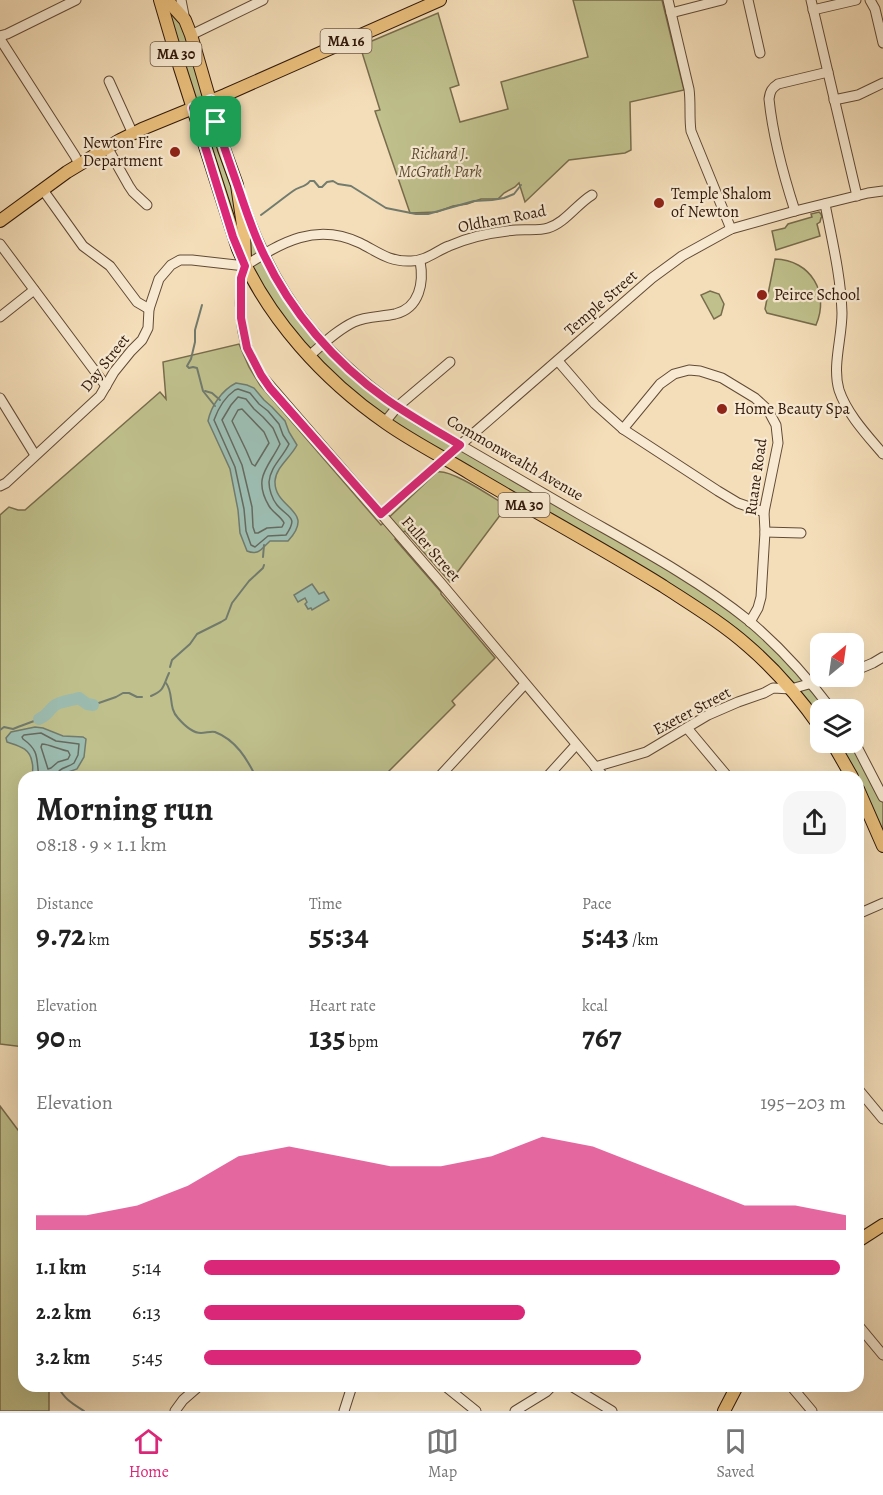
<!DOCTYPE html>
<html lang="en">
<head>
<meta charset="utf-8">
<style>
	:root { --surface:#fff; --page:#f6f6f6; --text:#222; --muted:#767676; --line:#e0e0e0; --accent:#db2777 }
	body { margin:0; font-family:Alegreya,serif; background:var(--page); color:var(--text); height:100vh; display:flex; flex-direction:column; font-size:22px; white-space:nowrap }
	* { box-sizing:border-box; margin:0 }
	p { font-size:20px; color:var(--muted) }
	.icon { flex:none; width:33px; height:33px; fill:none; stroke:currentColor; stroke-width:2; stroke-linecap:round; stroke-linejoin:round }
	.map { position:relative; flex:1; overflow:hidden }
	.panel { position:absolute; left:18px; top:771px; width:846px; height:621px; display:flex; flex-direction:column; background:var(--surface); border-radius:18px; box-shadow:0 6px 24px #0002 }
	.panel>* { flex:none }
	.needle { width:39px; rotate:29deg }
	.fabs { position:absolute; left:810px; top:633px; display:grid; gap:12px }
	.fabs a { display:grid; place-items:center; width:54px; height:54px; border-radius:12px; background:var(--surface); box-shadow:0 6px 24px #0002; font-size:30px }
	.pin { position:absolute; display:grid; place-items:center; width:51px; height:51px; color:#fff; margin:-26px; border-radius:12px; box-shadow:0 3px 9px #0006 }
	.round { display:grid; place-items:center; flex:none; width:63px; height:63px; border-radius:18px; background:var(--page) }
	.headline { display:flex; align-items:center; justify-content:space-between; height:102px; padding:0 18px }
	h1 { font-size:33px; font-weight:700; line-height:45px }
	.stats { display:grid; grid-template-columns:repeat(3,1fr); gap:9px; height:102px; padding:6px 18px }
	.stats div { display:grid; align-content:center }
	.stats b { font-size:30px; font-weight:700 }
	.stats small { font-size:16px; font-weight:400 }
	.stats p { font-size:16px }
	.chart { height:168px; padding:12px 18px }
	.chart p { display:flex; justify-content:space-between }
	.chart svg { width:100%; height:108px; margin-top:6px; fill:var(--accent); opacity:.7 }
	ul { padding:0 18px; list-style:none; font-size:20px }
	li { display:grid; grid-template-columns:96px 72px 1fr; align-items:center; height:45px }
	li i { height:15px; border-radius:8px; background:var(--accent) }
	.dock { display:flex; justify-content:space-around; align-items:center; height:84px; border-top:2px solid var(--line); background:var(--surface); font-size:16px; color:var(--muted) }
	.dock a { display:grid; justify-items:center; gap:3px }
	.dock .current { color:var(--accent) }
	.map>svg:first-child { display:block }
</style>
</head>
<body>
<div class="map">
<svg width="883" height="1411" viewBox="0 0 883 1411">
	<rect width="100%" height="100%" fill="#f4deb9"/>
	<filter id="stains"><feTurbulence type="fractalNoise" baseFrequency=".00333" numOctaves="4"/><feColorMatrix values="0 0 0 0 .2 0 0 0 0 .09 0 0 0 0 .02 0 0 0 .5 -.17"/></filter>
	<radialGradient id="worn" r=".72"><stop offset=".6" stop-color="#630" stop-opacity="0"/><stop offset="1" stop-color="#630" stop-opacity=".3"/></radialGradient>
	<g fill="#bfc08c" stroke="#786c4c" stroke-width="1.5">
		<polygon points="160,0 180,0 237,185 294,307 368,385 620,537 750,622 832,709 820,710 820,727 747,645 499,491 340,387 255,282"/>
		<polygon points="573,0 662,0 684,90 630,102 631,150 625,153 569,160 525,202 519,183 515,187 504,193 498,199 481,199 467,204 453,206 437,212 410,213 375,111 380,110 360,46 438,13 459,85 450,88 460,122 508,109 501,82 588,57"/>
		<polygon points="819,212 821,214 822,217 821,218 820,222 817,224 820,236 776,250 772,231 785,228 788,224 812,217 811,214"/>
		<path d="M775,259C811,260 830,293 816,325L767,313L765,309Z"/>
		<polygon points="710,291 719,294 724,304 721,315 714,319 701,295"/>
		<path d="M239,344L249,367L260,385L381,525L437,472C452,469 493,498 507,506L450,582L405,531L395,539L441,592V594L495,658L452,701L455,705L383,777H24V1047L0,1044V515L9,507L18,510H25L160,392L166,399L163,362Z"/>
		<polygon points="854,742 883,797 883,846 858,789 858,777 852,777 832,743"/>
		<polygon points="0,1106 24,1138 24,1386 49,1386 49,1411 0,1411"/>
	</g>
	<g fill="#9cbcb0" stroke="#717b6e" stroke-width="1.5">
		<path d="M236,383L247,385L254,388L264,400L272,407L285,421L289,432L297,445C291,457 276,467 275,481C274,510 317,509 288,541H270C262,548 259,556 247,551L240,533L238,510L230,469L208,421C211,406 222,390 236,383Z"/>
		<polygon points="312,584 319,594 324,592 329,600 312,610 311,608 308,609 305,604 307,602 305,598 298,602 294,595"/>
		<path d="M35,727L43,728L63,736L83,737L86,739L84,757L77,769L54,777H34C31,771 34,769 32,762C30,748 19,746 7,742L6,738L11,732Z"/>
	</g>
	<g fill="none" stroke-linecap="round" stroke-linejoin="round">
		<g stroke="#666a5e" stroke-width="1.5">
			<path d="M235,390L238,389L250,393L259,404L268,411L279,424L283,435L289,444C283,457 270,467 269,482C269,489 272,499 277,505C288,518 299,516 286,535L268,536L255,547L251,545L246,531L244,509L235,467L214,420C218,409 225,397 235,390Z"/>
			<path d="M238,397L246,399L254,409L263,417L273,428L280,444C269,467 252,477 269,506C273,513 281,516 284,523L282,527L267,528L258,533H255L253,527L252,507L242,465L222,420L231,405Z"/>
			<polygon points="242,409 264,432 269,443 255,466 252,464 246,450 232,421 238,410"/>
			<path d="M42,744C49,744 60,750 68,751L70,755L68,759L58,762L51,768L48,769L41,747Z"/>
			<path d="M39,777C36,759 40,751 23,739L22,737L24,735L41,733L56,741L79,744L78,755L74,763C68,768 57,767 57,777"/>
		</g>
		<g stroke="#717b6e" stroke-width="2">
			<path d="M261,215C272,207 282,199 293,191C299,186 305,188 310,181H314L319,187H322L327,182L333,181L338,184L351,186L386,208L416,214H428L474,201L492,200L504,198L514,194L521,185"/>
			<polyline points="202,305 195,330 195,342 191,359 187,366 189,368 193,367 197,368 203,391 215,406"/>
			<polyline points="205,391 212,393 220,400"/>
			<polyline points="263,557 264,545"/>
			<polyline points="170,667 172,660 190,644 197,634 221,622 226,619 232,603 249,581 263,568 264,565"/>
			<path d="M166,683C174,693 168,708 178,718C184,725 192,733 201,733C206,733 211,731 215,732C236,740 247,759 256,777"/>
			<path d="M151,696C165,690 163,686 169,673"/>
			<polyline points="93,705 116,697 123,693 129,693 137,697 142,697"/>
			<path d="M0,730L4,727L13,729C22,725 30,723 39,719"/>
			<path d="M57,1386C66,1400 70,1402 84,1411"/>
		</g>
		<path stroke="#9cbcb0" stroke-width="12" d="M39,719C49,714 47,712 54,706C58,702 73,700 79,698L87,704L93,705"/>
		<g stroke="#624a36" stroke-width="11">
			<g id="minor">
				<polyline points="181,0 185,20"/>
				<path d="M668,0L689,89C691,103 689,117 691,131L731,229"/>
				<polyline points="748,0 760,53"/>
				<polyline points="811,0 857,196"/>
				<polyline points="870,0 875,9 883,43"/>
				<polyline points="813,10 856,0"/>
				<polyline points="671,13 722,0"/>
				<polyline points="191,35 263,0"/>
				<polyline points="0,36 7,34 76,0"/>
				<polyline points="0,39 75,156 79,164"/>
				<polyline points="109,81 133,134"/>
				<polyline points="834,100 858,95 883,83"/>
				<polyline points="107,147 129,186 133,192 147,205"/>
				<polyline points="43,190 83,246 110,266 137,302 149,309"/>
				<path d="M244,204C278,303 330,363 417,420C471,451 525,483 579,514C635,546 697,579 748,620C779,646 807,677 832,710"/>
				<path d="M825,204C832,240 841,277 842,313C842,338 832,366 839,390C847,414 867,435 883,454"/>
				<path d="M795,211C783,174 773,138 769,99C770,91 772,88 778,84L828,72"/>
				<polyline points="0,244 106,386"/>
				<path d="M245,266C238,290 239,326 248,350C251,359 256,367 261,375L440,582L604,777"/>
				<path d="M245,266C282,242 316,222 360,243C378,252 389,262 411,261C426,261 436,251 449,246C469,237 494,232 516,230C526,229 538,231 548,228C565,223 577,204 592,195"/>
				<polyline points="0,317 34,290"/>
				<path d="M309,356C323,344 337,330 354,322C366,316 381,317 395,314C420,308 424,282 420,261"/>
				<polyline points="558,361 595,404 623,429 718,491 738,503 764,512"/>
				<polyline points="0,398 35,455"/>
				<polyline points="385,422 397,407 450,362"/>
				<polyline points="623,429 660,384 674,374 689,370 700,371 722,378 755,398 768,410 776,425 778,443 764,512 765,532 761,597 758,608 750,622"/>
				<polyline points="0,486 6,483 100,396 114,372 131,351 142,340 148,328 149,309 159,279 171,265 180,260 192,260 245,266"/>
				<polyline points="381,514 652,278 682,256 731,229 795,211 868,193 883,191"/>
				<polyline points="765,532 801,533"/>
				<polyline points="854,671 873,663 883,657"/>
				<polyline points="687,728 728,777"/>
				<polyline points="854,741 883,797"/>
				<polyline points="595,767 646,752 708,715 738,702 764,693 773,688 791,689 837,676"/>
				<polyline points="439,777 525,684"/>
				<polyline points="547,777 576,745"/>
				<polyline points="858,914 883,903"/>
				<polyline points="858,1089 883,1119"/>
				<polyline points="858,1325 883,1355"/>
				<polyline points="445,1386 476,1411"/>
				<polyline points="571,1386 612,1411"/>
				<polyline points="791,1386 812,1411"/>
				<polyline points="175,1411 183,1400 199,1386"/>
				<polyline points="344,1411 352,1386"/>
				<polyline points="515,1411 546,1392 552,1386"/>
			</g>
		</g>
		<g stroke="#31190b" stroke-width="14">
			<g id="major">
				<path d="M160,0L180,68L238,249C268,319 324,380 386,423C413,442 443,457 471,474C535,512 600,547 663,586C692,605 722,623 748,646C776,670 799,697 820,727"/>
				<polyline points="167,0 185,20 191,35 224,149 237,185 244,232 245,259"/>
				<polyline points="0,221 67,172 120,140 142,129 225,95 440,0"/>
				<polyline points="832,742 852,777"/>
				<polyline points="858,789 883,846"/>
				<polyline points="858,1241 883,1225"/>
				<polyline points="724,1411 737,1386"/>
			</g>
		</g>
		<use href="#minor" stroke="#f8ead2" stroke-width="9"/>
		<use href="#major" stroke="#eabf7c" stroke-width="12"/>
	</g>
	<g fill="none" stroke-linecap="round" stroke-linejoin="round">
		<g stroke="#fff" stroke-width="12">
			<path id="route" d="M211,100C217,130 228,158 238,187C246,210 253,233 264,255C291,312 335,363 386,399C410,416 435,430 460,445L381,514L270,388L261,375L247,348L241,318V278L245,266L233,237L193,108Z"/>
		</g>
		<use href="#route" stroke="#db2777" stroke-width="8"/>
	</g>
	<g fill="#8f2418" stroke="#f8ead2" stroke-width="2">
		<circle cx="175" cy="152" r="6"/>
		<circle cx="659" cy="203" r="6"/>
		<circle cx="762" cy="295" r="6"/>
		<circle cx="722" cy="409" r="6"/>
	</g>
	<g text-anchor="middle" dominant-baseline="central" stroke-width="4.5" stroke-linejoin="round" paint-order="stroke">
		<g fill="#f8ead2" stroke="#6d5847" stroke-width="1.5">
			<rect x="320.5" y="29" width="51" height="24" rx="4.5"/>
			<rect x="150.5" y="42" width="51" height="24" rx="4.5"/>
			<rect x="498.5" y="493" width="51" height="24" rx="4.5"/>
		</g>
		<g font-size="15" font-weight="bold" fill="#31190b">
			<text x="346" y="41">MA 16</text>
			<text x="176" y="54">MA 30</text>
			<text x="524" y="505">MA 30</text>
		</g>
		<g font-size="16" fill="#31190b" stroke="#f8ead2" text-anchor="start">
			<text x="163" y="143" text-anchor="end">Newton Fire<tspan x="163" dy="18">Department</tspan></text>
			<text x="671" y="194">Temple Shalom<tspan x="671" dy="18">of Newton</tspan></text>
			<text x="774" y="295">Peirce School</text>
			<text x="734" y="409">Home Beauty Spa</text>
		</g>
		<g font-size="16" font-style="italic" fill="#5c4b32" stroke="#f8ead2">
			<text x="440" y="154">Richard J.<tspan x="440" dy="18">McGrath Park</tspan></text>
		</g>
		<g font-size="16" fill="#31190b" stroke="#f8ead2">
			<text transform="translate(502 219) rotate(-11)">Oldham Road</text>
			<text transform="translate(601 303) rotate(-41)">Temple Street</text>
			<text transform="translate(105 363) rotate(-52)">Day Street</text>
			<text transform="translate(515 458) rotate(30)">Commonwealth Avenue</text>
			<text transform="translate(756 477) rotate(-82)">Ruane Road</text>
			<text transform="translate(431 549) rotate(49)">Fuller Street</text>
			<text transform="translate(692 711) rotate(-28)">Exeter Street</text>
		</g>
	</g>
	<rect width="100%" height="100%" filter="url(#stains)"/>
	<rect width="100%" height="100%" fill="url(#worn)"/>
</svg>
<div class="fabs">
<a><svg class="needle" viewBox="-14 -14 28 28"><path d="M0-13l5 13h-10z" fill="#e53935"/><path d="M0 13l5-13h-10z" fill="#767676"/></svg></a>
<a><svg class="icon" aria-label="layers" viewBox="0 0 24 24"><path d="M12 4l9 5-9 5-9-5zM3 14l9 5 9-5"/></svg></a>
</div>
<div class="pin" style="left:216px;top:122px;background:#1e9e55"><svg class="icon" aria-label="arrive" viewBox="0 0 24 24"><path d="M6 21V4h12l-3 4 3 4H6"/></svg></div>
<section class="panel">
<div class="headline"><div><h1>Morning run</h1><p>08:18 · 9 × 1.1 km</p></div><a class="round"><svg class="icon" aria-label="share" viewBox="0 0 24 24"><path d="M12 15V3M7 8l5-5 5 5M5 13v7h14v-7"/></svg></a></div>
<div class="stats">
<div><p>Distance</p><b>9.72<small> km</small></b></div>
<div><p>Time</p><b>55:34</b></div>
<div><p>Pace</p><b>5:43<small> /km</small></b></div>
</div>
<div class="stats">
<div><p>Elevation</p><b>90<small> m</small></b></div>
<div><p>Heart rate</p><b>135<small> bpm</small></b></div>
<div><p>kcal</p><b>767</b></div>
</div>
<div class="chart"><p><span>Elevation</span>195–203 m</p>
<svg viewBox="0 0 160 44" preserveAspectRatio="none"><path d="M0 44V38L10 38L20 34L30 26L40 14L50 10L60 14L70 18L80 18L90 14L100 6L110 10L120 18L130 26L140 34L150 34L160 38V44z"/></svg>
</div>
<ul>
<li><b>1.1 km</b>5:14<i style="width:99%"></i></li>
<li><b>2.2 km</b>6:13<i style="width:50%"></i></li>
<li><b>3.2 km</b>5:45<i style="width:68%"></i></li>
</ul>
</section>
</div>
<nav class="dock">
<a class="current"><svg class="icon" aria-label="home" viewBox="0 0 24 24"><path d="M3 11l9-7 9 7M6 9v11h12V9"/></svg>Home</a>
<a><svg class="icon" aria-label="map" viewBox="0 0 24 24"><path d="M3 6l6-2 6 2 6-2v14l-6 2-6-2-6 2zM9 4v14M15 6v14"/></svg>Map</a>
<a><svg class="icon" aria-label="saved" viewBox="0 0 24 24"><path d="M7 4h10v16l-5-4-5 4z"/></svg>Saved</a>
</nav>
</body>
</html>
